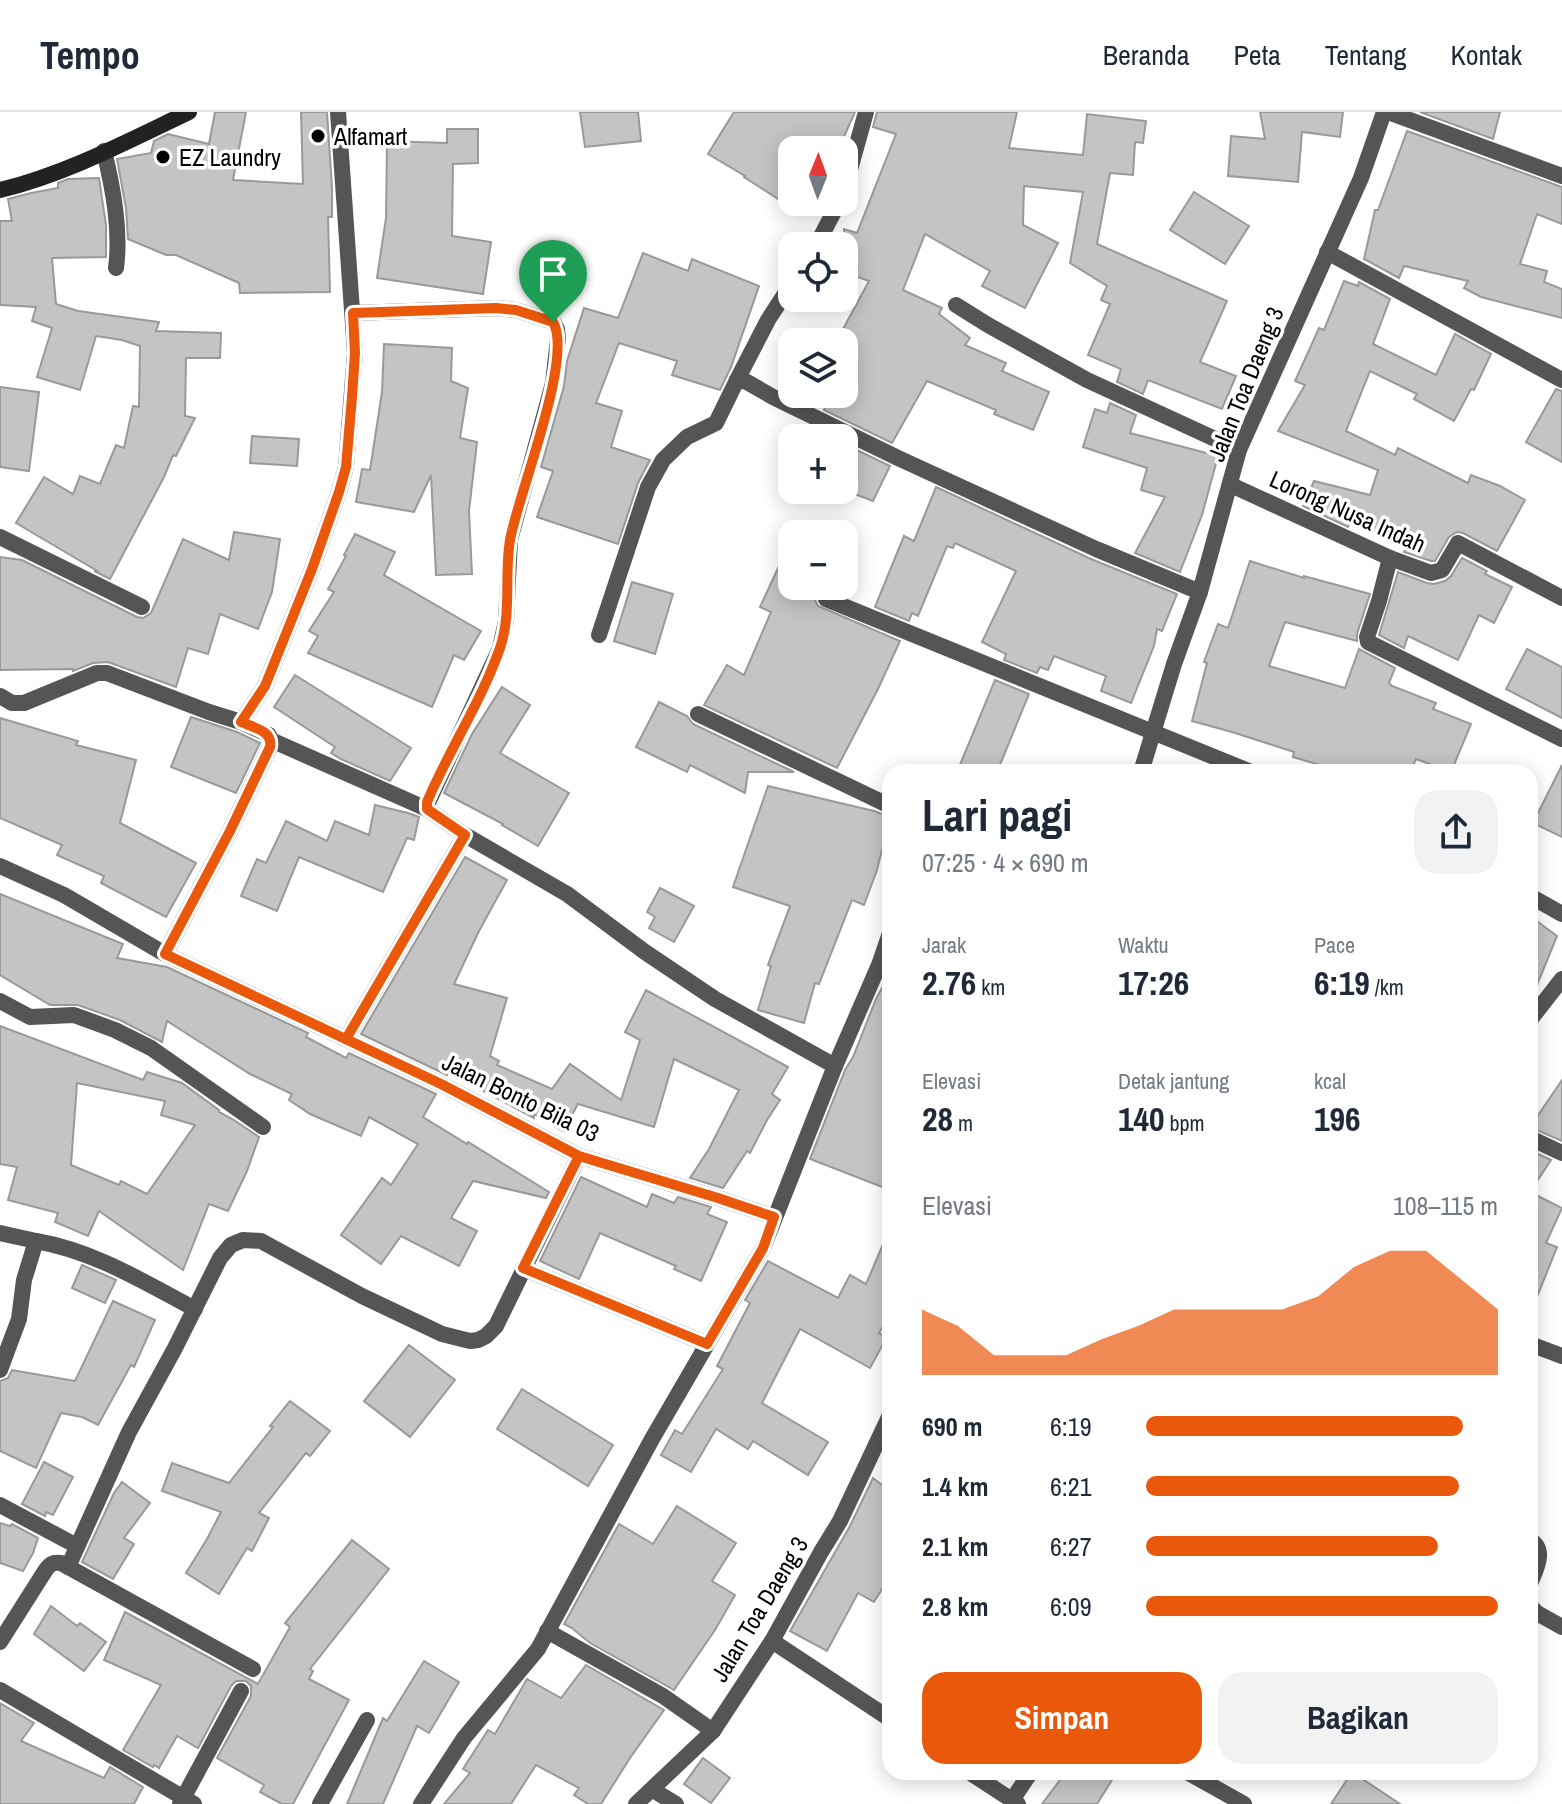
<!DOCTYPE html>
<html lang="id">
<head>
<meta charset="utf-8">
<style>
	:root { --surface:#fff; --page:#f2f2f3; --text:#1f2937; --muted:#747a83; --line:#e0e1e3; --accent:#ea580c }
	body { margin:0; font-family:"Archivo Narrow",sans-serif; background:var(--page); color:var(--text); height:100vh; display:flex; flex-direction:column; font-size:30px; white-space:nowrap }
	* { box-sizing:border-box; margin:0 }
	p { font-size:26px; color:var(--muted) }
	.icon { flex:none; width:44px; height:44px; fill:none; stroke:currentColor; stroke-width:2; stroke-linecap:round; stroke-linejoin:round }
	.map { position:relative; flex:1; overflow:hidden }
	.panel { position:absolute; left:882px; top:652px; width:656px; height:1016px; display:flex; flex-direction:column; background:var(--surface); border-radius:24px; box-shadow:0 4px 20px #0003 }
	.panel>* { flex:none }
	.needle { width:52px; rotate:1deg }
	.tools { position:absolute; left:778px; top:24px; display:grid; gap:16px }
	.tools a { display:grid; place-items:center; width:80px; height:80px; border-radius:16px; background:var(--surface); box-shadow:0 4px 20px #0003; font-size:40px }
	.pin { position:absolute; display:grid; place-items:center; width:68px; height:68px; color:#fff; margin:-82px -34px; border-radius:50% 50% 50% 0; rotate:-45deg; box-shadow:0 0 8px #0007 }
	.pin .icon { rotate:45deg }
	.round { display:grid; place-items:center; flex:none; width:84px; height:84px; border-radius:24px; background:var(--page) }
	.overview { display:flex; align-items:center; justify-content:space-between; height:136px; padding:0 40px }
	h1 { font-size:44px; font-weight:700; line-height:60px }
	.figures { display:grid; grid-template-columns:repeat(3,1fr); gap:12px; height:136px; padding:8px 40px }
	.figures div { display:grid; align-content:center }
	.figures b { font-size:34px; font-weight:700 }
	.figures small { font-size:22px; font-weight:400 }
	.figures p { font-size:22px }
	.chart { height:224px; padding:16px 40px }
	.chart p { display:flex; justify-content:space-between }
	.chart svg { width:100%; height:144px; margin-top:8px; fill:var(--accent); opacity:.7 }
	.action { display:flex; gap:16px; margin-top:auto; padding:16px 40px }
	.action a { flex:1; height:92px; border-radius:24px; background:var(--accent); color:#fff; font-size:32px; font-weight:700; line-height:92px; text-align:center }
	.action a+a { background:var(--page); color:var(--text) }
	ul { padding:0 40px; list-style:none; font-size:26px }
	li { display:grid; grid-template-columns:128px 96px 1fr; align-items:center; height:60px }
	li i { height:20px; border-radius:10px; background:var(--accent) }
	header { display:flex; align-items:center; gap:48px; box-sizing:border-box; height:112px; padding:0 40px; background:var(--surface); border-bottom:2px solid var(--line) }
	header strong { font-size:38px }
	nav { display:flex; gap:44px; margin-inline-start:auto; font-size:28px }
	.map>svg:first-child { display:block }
</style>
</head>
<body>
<header>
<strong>Tempo</strong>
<nav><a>Beranda</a><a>Peta</a><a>Tentang</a><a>Kontak</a></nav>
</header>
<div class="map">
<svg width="1562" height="1692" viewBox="0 0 1562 1692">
	<rect width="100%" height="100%" fill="#fff"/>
	<g fill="#c4c4c4" stroke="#999" stroke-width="2" fill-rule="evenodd">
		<polygon points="215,0 246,0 233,68 303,72 301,0 327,0 332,76 332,105 328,105 330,180 240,181 239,171 176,143 166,143 128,127 126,96 117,47 151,41 154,29 168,22 209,32"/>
		<polygon points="580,0 638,0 641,29 585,35"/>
		<polygon points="734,0 855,0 838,38 792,38 792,96 744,65 745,64 708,42"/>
		<polygon points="877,0 1017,0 1009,36 1083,43 1087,2 1146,9 1143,31 1135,30 1133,63 1110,61 1097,132 1227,189 1200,250 1236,264 1222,297 1148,268 1143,282 1117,270 1121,257 1088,243 1110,192 1101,188 1107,174 1070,151 1083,80 1024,74 1023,113 1058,131 1025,196 982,174 990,159 925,122 903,178 942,196 939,202 970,226 965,233 1006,251 1002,259 1049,280 1033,318 994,302 996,298 927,269 892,331 824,298 830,282 844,282 844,230 836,230 869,169 844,160 844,117 857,121 896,22 873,15"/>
		<polygon points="1260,0 1343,0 1340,25 1302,20 1298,70 1228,64 1231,24 1265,27"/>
		<polygon points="1420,0 1500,0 1493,27"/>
		<polygon points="447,17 478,17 478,51 453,52 452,124 491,130 483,182 377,166 386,106 387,29 447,31"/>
		<polygon points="1407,19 1562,75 1562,112 1537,102 1520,152 1547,159 1544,170 1562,177 1562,206 1481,185 1464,176 1468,169 1404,154 1399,166 1364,147 1375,98 1378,98"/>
		<polygon points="99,66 106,113 106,145 52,146 56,192 78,199 159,210 156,219 221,221 220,246 186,246 185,304 195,306 176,344 173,343 164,365 110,467 94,459 99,460 16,411 44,365 73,382 80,364 100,372 116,333 124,336 133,294 139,295 140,234 122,228 96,224 80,278 37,265 52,216 32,209 36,195 0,193 0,109 12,109 8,87 31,81 58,76 58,71 68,67"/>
		<polygon points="1194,80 1249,114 1225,152 1170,118"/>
		<polygon points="643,141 688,159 692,147 759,174 731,255 720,278 672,263 677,249 619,231 596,291 622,299 611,335 650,348 638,371 618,432 537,405 553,359 541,355 564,274 567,249 584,196 618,206"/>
		<polygon points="543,142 579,155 571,177 535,164"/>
		<polygon points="1344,169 1358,174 1359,170 1390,187 1373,232 1436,263 1455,222 1491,242 1474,278 1471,277 1454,309 1414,287 1417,282 1370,259 1346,319 1395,343 1398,336 1468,371 1471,363 1500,374 1525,388 1497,439 1463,421 1457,420 1449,425 1435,449 1431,449 1404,440 1406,436 1351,407 1348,415 1303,394 1314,369 1370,383 1378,358 1278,319 1305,273 1295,269 1319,216 1324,218"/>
		<polygon points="384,232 452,236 451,269 468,276 460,326 477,330 469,399 472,462 436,463 431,363 414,400 356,390 362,357 370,358 382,280"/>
		<polygon points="0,275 39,280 29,359 0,355"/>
		<polygon points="1556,277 1562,279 1562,350 1526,330"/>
		<polygon points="1110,291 1136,303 1130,321 1218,344 1202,403 1180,460 1135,441 1165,385 1141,378 1147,356 1083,335 1095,297 1107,301"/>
		<polygon points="252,324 299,327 297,354 250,351"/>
		<polygon points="844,332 890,354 873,389 844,378"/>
		<polygon points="936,375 1091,447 1177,482 1162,519 1157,517 1154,534 1131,591 1101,579 1106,564 1054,544 1048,558 1040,555 1037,561 1004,548 1006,542 982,530 1016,459 955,431 953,436 947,434 918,504 912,501 909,509 875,495 904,424 914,429"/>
		<polygon points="234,420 280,427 272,480 258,517 220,502 208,542 188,536 176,575 108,550 93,551 73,559 73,557 0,558 0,445 22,448 137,505 143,506 151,501 183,427 229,448"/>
		<polygon points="355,422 395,440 384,463 481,519 464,548 454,543 432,595 308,541 318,524 309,519 334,480 328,477 346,444 344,443"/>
		<polygon points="792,426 792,474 832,474 830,477 820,478 816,482 815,488 818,494 900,529 878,577 837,656 704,593 727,553 744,563 771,500 760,495"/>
		<polygon points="1462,446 1487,459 1485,462 1512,475 1494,511 1479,503 1458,548 1408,524 1404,536 1379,523 1398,460 1427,471 1434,472 1445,469 1451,464"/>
		<polygon points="1250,449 1304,466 1304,464 1370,482 1357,522 1357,529 1285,510 1269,554 1345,576 1359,537 1395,556 1389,571 1392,574 1436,591 1433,597 1471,612 1451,660 1416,647 1410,660 1343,660 1293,645 1294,640 1232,620 1192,609 1207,551 1204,550 1218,512 1228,516"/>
		<polygon points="632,470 673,482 655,542 614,529"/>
		<polygon points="1527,537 1562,555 1562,606 1506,577"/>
		<polygon points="295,563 411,636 390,669 341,647 331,641 335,635 274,595"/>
		<polygon points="995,568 1029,582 997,660 957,660"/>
		<polygon points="502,575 530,593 500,641 569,681 538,734 502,713 503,712 444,681 472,622"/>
		<polygon points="659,590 687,604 693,612 794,660 748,660 745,681 690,653 687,660 636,635"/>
		<polygon points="191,605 237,620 260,631 236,681 171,655"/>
		<polygon points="0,606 78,629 76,633 136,648 120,711 196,751 166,805 101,771 104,764 57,743 62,733 0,706"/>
		<polygon points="1562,653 1562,725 1533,711"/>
		<polygon points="768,674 874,699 890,705 877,758 864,793 852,788 819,872 815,871 804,911 758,898 771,854 768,853 790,794 733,775"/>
		<polygon points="375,693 408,701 419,705 414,728 407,726 383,780 299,745 277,799 241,784 257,747 266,751 286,709 327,729 335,709 369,723"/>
		<polygon points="465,745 507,768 478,821 454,872 507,886 490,944 499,949 497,953 552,977 570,952 621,988 640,928 625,920 646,878 788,955 772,982 780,988 767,1008 750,1041 747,1039 723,1076 690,1066 709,1037 739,978 674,947 654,1015 578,992 563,1019 534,1002 534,1006 448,960 447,963 361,922"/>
		<polygon points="660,776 694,794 674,830 649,816 655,805 647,800"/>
		<polygon points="0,782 123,832 117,846 167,855 308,921 306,925 346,946 349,941 436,982 423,1005 467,1032 468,1030 549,1080 546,1086 473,1069 451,1106 477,1119 459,1154 401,1124 381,1152 341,1123 382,1066 391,1073 418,1032 369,1005 361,1024 310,1002 289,988 292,982 250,962 167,909 162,930 120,908 78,893 50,893 0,863"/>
		<polygon points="1530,804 1557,824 1530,890"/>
		<polygon points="890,861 890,1078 810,1047 845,958 853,945 876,887"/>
		<path d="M0,914L143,968L147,960L182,971L219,998V1000L234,1008L259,1025L247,1059L228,1099L209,1092L183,1158L99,1099L88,1124L55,1110L58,1101L8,1088L17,1055L0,1052ZM77,971L165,989L161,1003L195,1013L147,1082L121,1069L119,1073L71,1053Z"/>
		<polygon points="1562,968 1562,1029 1530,1015"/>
		<polygon points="1530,1038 1551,1048 1530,1080 1562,1096 1546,1131 1557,1135 1531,1200 1530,1199"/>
		<polygon points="581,1065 647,1095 652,1082 674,1091 678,1085 711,1095 707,1102 727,1110 701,1169 674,1157 676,1154 600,1121 579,1167 540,1149"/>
		<polygon points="890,1116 890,1202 879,1221 887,1225 870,1256 800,1217 762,1291 828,1330 808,1363 753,1329 748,1337 716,1317 691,1360 661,1343 675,1318 682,1322 723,1257 717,1254 750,1191 745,1188 768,1149 838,1186 850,1163 866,1172"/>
		<polygon points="82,1153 116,1168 105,1191 72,1176"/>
		<polygon points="113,1189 155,1208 134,1255 131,1253 98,1313 82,1305 61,1301 36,1356 0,1339 0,1269 8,1266 12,1258 75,1269"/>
		<polygon points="409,1233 455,1268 410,1325 364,1289"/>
		<polygon points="522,1277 613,1333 588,1374 497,1317"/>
		<polygon points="290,1289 330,1319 310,1344 306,1341 259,1401 269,1406 252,1439 247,1436 219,1482 186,1461 207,1427 221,1400 162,1379 172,1351 229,1371 273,1315 270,1314"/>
		<polygon points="44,1350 73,1365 53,1403 46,1400 45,1404 22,1392"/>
		<polygon points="873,1366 890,1379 890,1464 874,1490 858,1481 827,1539 790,1519 850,1414"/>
		<polygon points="122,1370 150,1391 124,1426 134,1432 113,1467 82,1450 114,1381"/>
		<polygon points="677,1394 736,1431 712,1469 735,1483 715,1518 674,1578 590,1531 572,1516 564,1512 619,1412 653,1432"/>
		<polygon points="0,1411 10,1414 12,1412 38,1426 33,1441 23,1459 0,1451"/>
		<polygon points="352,1428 389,1457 310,1557 313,1559 309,1567 349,1588 293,1692 282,1692 260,1680 264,1673 217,1646 251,1584 251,1574 246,1569 236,1569 231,1574 198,1636 177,1624 159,1656 154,1653 153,1655 123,1638 161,1573 104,1548 125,1500 258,1572 290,1515 285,1511"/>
		<polygon points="51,1494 77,1514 80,1511 106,1530 84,1559 34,1522"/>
		<polygon points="424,1549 459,1570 429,1621 417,1614 383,1692 347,1692 383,1606 387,1609"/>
		<polygon points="586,1553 664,1598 630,1646 601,1692 588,1692 574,1683 579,1676 536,1653 511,1692 444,1692 470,1661 463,1657 488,1618 495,1622 527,1567 561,1586"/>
		<polygon points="0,1591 34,1611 21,1629 104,1666 110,1655 143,1675 134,1692 0,1692"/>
		<polygon points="703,1646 730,1666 711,1691 684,1672"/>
		<polygon points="1066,1660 1117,1660 1097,1692 1042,1692"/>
		<polygon points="1352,1660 1400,1692 1331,1692"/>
	</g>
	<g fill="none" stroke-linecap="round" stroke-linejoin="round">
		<g stroke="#555" stroke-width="16">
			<polyline points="1388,0 1562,64"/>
			<path d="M104,39C113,76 121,118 116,156"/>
			<polyline points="844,79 866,0"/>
			<polyline points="816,134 839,90"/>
			<polyline points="1327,140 1562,268"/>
			<polyline points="792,171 768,208 737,268 747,270 773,285 898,346 1096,437 1200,480"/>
			<polyline points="956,193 988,213 1087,268 1239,338"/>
			<polyline points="1231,373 1390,446 1431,461 1442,458 1458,431 1562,486"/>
			<polyline points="0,425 142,495"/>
			<polyline points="1390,446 1379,489 1367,525 1368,530 1562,627"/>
			<polyline points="826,487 1251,660"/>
			<polyline points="599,523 648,375 663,348 687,325 716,311 737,268"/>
			<polyline points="0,584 12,591 24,591 97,561 107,561 209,600 241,610 265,574 312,457 339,380 346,355 355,241 338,0"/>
			<polyline points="698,602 890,694"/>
			<polyline points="271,628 427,697"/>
			<polyline points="1141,660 1174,552 1200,480 1239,338 1361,66 1384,0"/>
			<polyline points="465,723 567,782 645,840 715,887 835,954"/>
			<polyline points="0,754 64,783 165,842 441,972 579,1044 718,1086 774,1105"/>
			<polyline points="1530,784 1562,802"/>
			<polyline points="165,842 230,719 270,635 271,628 269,623 241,610"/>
			<polyline points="0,889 30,905 74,903 115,918 151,936 263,1015"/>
			<polyline points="1530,908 1562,867"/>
			<polyline points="346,927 465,723 427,697 427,693 500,536 506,509 510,428 553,271 558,227 557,217 553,210 516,198 496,196 353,201"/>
			<polyline points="1530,1026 1562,1041"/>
			<polyline points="0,1121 36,1129 24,1168 19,1207 0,1258"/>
			<path d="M36,1129C94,1139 144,1170 195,1197"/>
			<polyline points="523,1156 707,1232"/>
			<polyline points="1530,1232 1562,1244"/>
			<polyline points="0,1393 77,1434"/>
			<path d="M1530,1428C1547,1438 1536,1457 1530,1472"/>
			<polyline points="68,1455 129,1320 175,1236 220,1146 231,1133 243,1128 261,1129 362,1184 442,1222 470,1229 478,1228 486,1224 496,1214 579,1044"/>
			<polyline points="1530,1494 1537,1501 1562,1515"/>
			<polyline points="547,1519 663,1584 713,1619"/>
			<polyline points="772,1529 890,1607"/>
			<path d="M0,1530L45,1459C50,1452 52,1450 61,1451L253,1557"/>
			<polyline points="0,1578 194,1692"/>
			<polyline points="969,1660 1018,1692"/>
			<polyline points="1187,1660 1244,1692"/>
			<polyline points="653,1678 676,1692"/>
			<polyline points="1012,1688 1031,1660"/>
			<polyline points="180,1692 241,1579"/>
			<polyline points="320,1692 367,1608"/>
			<polyline points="421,1692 464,1626 538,1537 652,1327 763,1136 835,954 879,853 890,821"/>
			<polyline points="636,1692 713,1619 772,1529 821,1440 840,1409 890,1303"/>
		</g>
		<path stroke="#222" stroke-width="16" d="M0,78C66,62 128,29 189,0"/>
	</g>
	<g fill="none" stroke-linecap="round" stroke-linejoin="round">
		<g stroke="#fff" stroke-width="16">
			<path id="route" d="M553,210L516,198L496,196L353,201L355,241L352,285L346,355L339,380L312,457L265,574L241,610C255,616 273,619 270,635L230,719L165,842L441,972L579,1044L523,1156L707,1232L763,1136L774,1105L718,1086L579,1044L441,972L346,927L465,723L427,697V690C449,638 481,590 500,536C512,501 504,464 510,428C518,382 574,246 553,210"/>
		</g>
		<use href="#route" stroke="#ea580c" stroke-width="10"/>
	</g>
	<g fill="#000" stroke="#fff" stroke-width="3">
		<circle cx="318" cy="24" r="8"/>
		<circle cx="163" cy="45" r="8"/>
	</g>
	<g text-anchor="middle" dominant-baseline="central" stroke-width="7" stroke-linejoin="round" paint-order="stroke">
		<g font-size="24" fill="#000" stroke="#fff" text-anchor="start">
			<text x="334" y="24">Alfamart</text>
			<text x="179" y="45">EZ Laundry</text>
		</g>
		<g font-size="24" fill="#000" stroke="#fff">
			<text transform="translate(1245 272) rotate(-68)">Jalan Toa Daeng 3</text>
			<text transform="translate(1348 399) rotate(24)">Lorong Nusa Indah</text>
			<text transform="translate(521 985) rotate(26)">Jalan Bonto Bila 03</text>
			<text transform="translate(759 1497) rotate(-59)">Jalan Toa Daeng 3</text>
		</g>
	</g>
</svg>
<div class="tools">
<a><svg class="needle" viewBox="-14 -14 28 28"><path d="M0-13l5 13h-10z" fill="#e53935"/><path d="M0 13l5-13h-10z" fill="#747a83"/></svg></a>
<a><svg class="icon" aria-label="locate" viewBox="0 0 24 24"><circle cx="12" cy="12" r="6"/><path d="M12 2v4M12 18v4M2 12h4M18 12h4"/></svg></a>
<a><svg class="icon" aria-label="layers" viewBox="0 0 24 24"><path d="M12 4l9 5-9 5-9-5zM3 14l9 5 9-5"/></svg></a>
<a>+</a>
<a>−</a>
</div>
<div class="pin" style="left:553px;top:210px;background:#1e9e55"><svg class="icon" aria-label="arrive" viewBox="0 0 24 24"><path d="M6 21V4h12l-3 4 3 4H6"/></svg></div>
<section class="panel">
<div class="overview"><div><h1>Lari pagi</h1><p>07:25 · 4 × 690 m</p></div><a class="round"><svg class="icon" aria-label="share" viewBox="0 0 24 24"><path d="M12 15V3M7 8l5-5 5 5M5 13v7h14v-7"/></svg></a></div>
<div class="figures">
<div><p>Jarak</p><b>2.76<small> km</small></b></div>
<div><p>Waktu</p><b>17:26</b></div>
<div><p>Pace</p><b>6:19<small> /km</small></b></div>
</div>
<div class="figures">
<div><p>Elevasi</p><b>28<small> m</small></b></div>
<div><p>Detak jantung</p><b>140<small> bpm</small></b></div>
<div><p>kcal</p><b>196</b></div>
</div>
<div class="chart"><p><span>Elevasi</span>108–115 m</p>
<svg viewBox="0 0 160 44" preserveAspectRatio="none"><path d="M0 44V24L10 29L20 38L30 38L40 38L50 33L60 29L70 24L80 24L90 24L100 24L110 20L120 11L130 6L140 6L150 15L160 24V44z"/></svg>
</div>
<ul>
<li><b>690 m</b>6:19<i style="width:90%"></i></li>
<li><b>1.4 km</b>6:21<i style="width:89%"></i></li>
<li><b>2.1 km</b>6:27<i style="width:83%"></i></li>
<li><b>2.8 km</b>6:09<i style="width:100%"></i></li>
</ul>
<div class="action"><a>Simpan</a><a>Bagikan</a></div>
</section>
</div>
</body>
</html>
